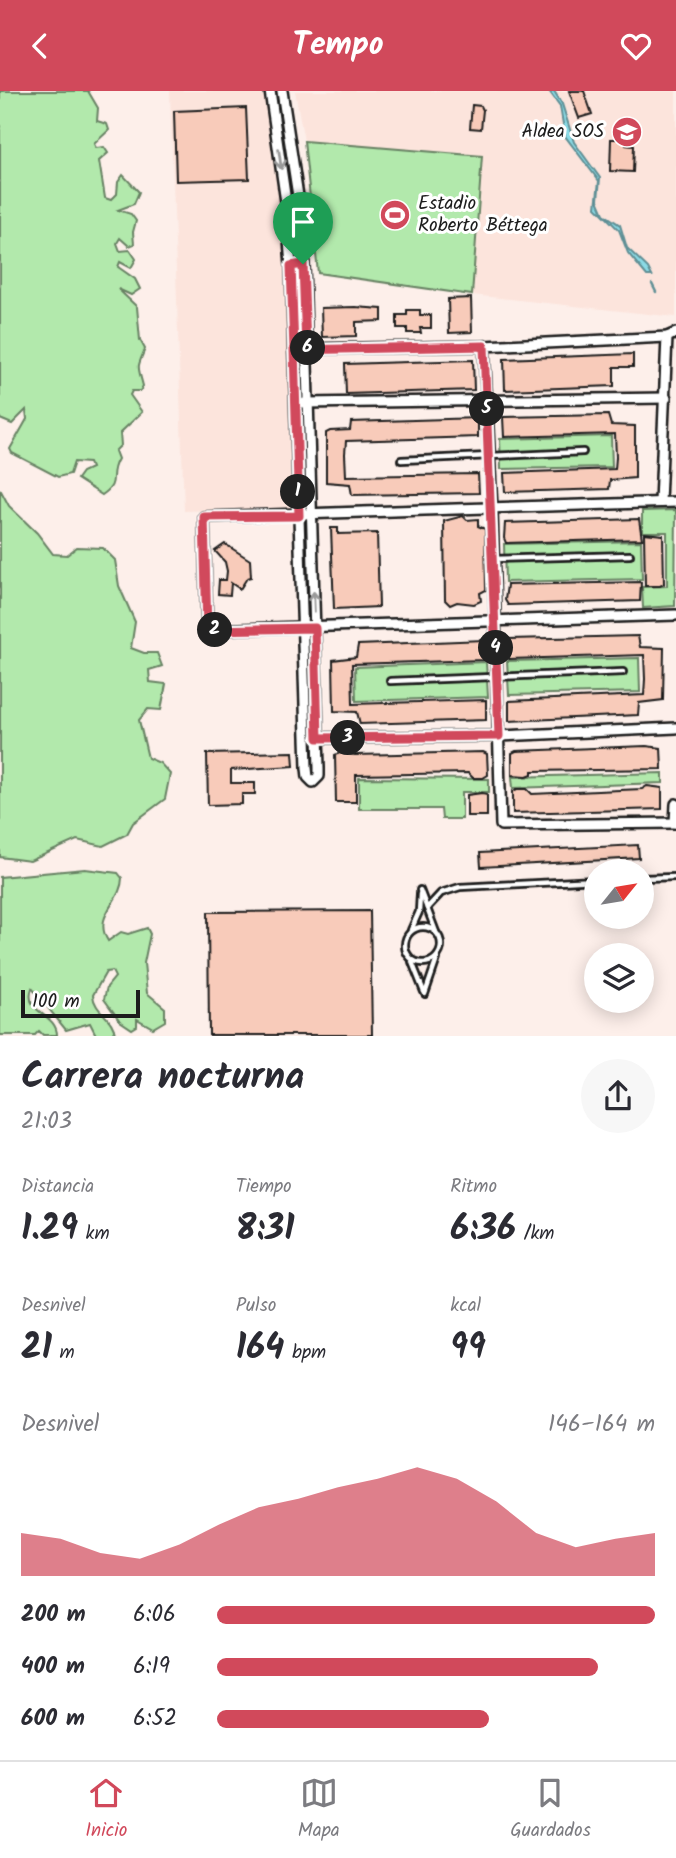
<!DOCTYPE html>
<html lang="es">
<head>
<meta charset="utf-8">
<style>
	:root { --surface:#fff; --page:#f7f7f7; --text:#2b2b33; --muted:#7c7c81; --line:#e1e1e2; --accent:#d1495b }
	body { margin:0; font-family:Kalam,sans-serif; background:var(--page); color:var(--text); height:100vh; display:flex; flex-direction:column; font-size:26px; white-space:nowrap }
	* { box-sizing:border-box; margin:0 }
	p { font-size:23px; color:var(--muted) }
	.icon { flex:none; width:38px; height:38px; fill:none; stroke:currentColor; stroke-width:2; stroke-linecap:round; stroke-linejoin:round }
	.map { position:relative; height:945px; overflow:hidden }
	.details { display:flex; flex-direction:column; background:var(--surface); flex:1 }
	.details>* { flex:none }
	.needle { width:46px; rotate:60deg }
	.fabs { position:absolute; left:584px; top:768px; display:grid; gap:14px }
	.fabs a { display:grid; place-items:center; width:70px; height:70px; border-radius:50%; background:var(--surface); box-shadow:0 4px 18px #0003; font-size:35px }
	.scale { position:absolute; left:21px; bottom:18px; width:119px; box-sizing:border-box; padding-left:7px; border:4px solid #1c1c1c; border-top:0; font-size:19px; line-height:24px; white-space:nowrap; color:#1c1c1c; -webkit-text-stroke:5px #fff; paint-order:stroke }
	.pin { position:absolute; display:grid; place-items:center; width:60px; height:60px; color:#fff; margin:-72px -30px; border-radius:50% 50% 50% 0; rotate:-45deg; box-shadow:0 0 7px #0007 }
	.pin .icon { rotate:45deg }
	.km { position:absolute; width:35px; height:35px; margin:-18px; border-radius:50%; background:#222; color:#fff; font-size:19px; line-height:35px; text-align:center }
	.round { display:grid; place-items:center; flex:none; width:74px; height:74px; border-radius:37px; background:var(--page) }
	.head { display:flex; align-items:center; justify-content:space-between; height:119px; padding:0 21px }
	h1 { font-size:38px; font-weight:600; line-height:52px }
	.metrics { display:grid; grid-template-columns:repeat(3,1fr); gap:10px; height:119px; padding:7px 21px }
	.metrics div { display:grid; align-content:center }
	.metrics b { font-size:35px; font-weight:600 }
	.metrics small { font-size:19px; font-weight:400 }
	.metrics p { font-size:19px }
	.chart { height:196px; padding:14px 21px }
	.chart p { display:flex; justify-content:space-between }
	.chart svg { width:100%; height:126px; margin-top:7px; fill:var(--accent); opacity:.7 }
	ul { padding:0 21px; list-style:none; font-size:23px }
	li { display:grid; grid-template-columns:112px 84px 1fr; align-items:center; height:52px }
	li i { height:18px; border-radius:9px; background:var(--accent) }
	header { display:flex; justify-content:space-between; align-items:center; height:91px; padding:0 21px; background:var(--accent); color:#fff; font-size:32px; font-weight:600 }
	.tab-bar { display:flex; justify-content:space-around; align-items:center; height:98px; border-top:2px solid var(--line); background:var(--surface); font-size:19px; color:var(--muted) }
	.tab-bar a { display:grid; justify-items:center; gap:4px }
	.tab-bar .active { color:var(--accent) }
	.map>svg:first-child { display:block }
</style>
</head>
<body>
<header><svg class="icon" aria-label="back" viewBox="0 0 24 24"><path d="M15 5l-7 7 7 7"/></svg>Tempo<svg class="icon" aria-label="heart" viewBox="0 0 24 24"><path d="M12 20l-8-8c-3-5 5-10 8-4 3-6 11-1 8 4z"/></svg></header>
<div class="map">
<svg width="676" height="945" viewBox="0 0 676 945">
	<rect width="100%" height="100%" fill="#fdefea"/>
	<filter id="ink" filterUnits="userSpaceOnUse"><feTurbulence type="fractalNoise" baseFrequency=".0143" numOctaves="2"/><feDisplacementMap in="SourceGraphic" scale="14" xChannelSelector="R" yChannelSelector="G"/><feConvolveMatrix kernelMatrix="1 2 1 2 8 2 1 2 1" color-interpolation-filters="sRGB"/></filter>
	<g filter="url(#ink)">
		<g fill="#fce4dc">
			<polygon points="170,0 265,0 286,155 292,420 279,417 184,420"/>
			<polygon points="295,0 676,0 676,226 472,204 482,65 304,50"/>
		</g>
		<g fill="#b2e9ac" stroke="#678264" stroke-width="2">
			<path d="M0,0H88L98,17L97,30L107,33L109,39L94,53L96,57L104,56L108,62L99,70L105,107L111,109L117,103L118,91L123,84L139,101L134,113L118,119L131,123L136,130L133,141L134,153L129,155L120,147L117,152L120,160L130,159L136,168L131,177L120,171L118,176L135,188L140,198L131,204L118,198L137,216L140,249L145,258C136,279 138,274 143,295L140,300H132L130,304L142,321L120,342L121,354L115,360L118,368C107,386 121,391 102,404L77,388L82,381L91,377L89,372L74,371L70,383L58,386L12,362L10,358L27,328L26,319L12,333L0,328Z"/>
			<polygon points="304,50 482,65 472,204 318,182"/>
			<polygon points="611,345 612,376 501,378 500,348"/>
			<polygon points="0,398 9,415 37,442 53,463 67,464 77,456 103,457 115,469 119,495 135,531 131,557 144,562 157,562 162,575 149,579 150,591 166,593 161,619 148,618 139,629 148,667 160,672 170,683 165,708 133,732 127,743 103,755 77,749 30,770 0,766"/>
			<polygon points="676,419 675,515 643,517 642,496 667,495 667,441 642,441 642,420"/>
			<polygon points="641,450 642,488 505,491 504,453"/>
			<polygon points="639,567 640,601 509,604 507,570"/>
			<polygon points="486,571 488,606 356,610 355,576"/>
			<polygon points="663,682 663,692 513,697 512,686"/>
			<polygon points="359,687 489,688 489,701 462,701 462,728 442,728 441,718 359,718"/>
			<path d="M85,778L118,782L122,787C122,811 92,824 108,850L121,841L128,843L147,837L150,843L144,872L147,902L165,917V930L153,937L137,928V935L132,938L120,930L104,908L107,896L115,886L112,880L106,881L93,904C94,921 114,926 115,944H96L90,932L66,939L32,897C23,923 57,922 57,944H43L39,940L35,944H0V786Z"/>
		</g>
		<polygon fill="#8bdbe6" stroke="#5f8f95" stroke-width="2" points="549,0 554,0 562,13 574,51 600,87 598,109 604,123 620,134 627,157 648,177 652,185 647,185 628,162 619,139 596,116 599,90 565,45 560,15"/>
		<g fill="none" stroke-linecap="round" stroke-linejoin="round">
			<polyline stroke="#5f8f95" stroke-width="2.5" points="652,193 656,201"/>
		</g>
		<g fill="#f8cbba" stroke="#1c1c1c" stroke-width="2">
			<polygon points="569,0 584,0 592,23 579,27"/>
			<polygon points="472,14 481,15 483,19 481,38 470,37"/>
			<polygon points="246,17 249,88 176,90 174,20"/>
			<polygon points="611,48 626,48 626,54 634,55 633,81 610,80"/>
			<polygon points="471,207 472,241 449,242 448,208"/>
			<polygon points="355,216 382,218 382,230 356,231 356,245 322,246 321,217"/>
			<polygon points="407,219 420,219 420,224 431,224 431,237 420,237 421,242 407,242 407,237 397,237 397,224 407,224"/>
			<polygon points="633,263 633,276 614,276 614,295 505,299 504,268"/>
			<polygon points="473,269 474,299 346,303 345,273"/>
			<polygon points="608,324 611,334 635,335 635,387 610,389 609,398 505,401 504,382 615,378 616,366 615,343 504,346 503,326"/>
			<polygon points="478,327 478,346 346,350 345,363 346,385 478,383 479,402 352,404 350,393 326,391 326,342 330,340 350,339 351,331"/>
			<polygon points="463,425 467,429 478,428 478,435 485,438 486,499 480,502 481,510 474,513 457,511 450,514 445,509 444,430"/>
			<polygon points="639,428 642,448 506,452 504,447 505,432"/>
			<polygon points="331,437 338,437 338,443 377,442 379,516 334,518"/>
			<polygon points="644,442 663,444 664,493 660,495 645,495"/>
			<polygon points="225,453 250,469 251,486 247,487 240,498 231,492 230,504 218,503 219,489 226,489 227,480 225,471 215,460"/>
			<polygon points="641,491 640,510 508,514 505,509 507,494"/>
			<polygon points="638,545 640,556 664,557 663,609 639,612 638,624 509,630 509,610 644,604 645,588 644,564 509,568 509,548"/>
			<polygon points="484,549 484,569 352,573 353,613 486,609 486,629 360,633 357,621 334,620 333,569 356,566 358,554"/>
			<polygon points="646,655 661,657 662,678 532,680 532,683 527,685 512,684 512,662 516,660"/>
			<polygon points="293,661 294,675 231,679 231,692 255,692 255,703 242,703 242,713 208,714 207,663"/>
			<polygon points="483,661 487,663 488,684 483,687 473,687 468,682 356,684 356,711 336,711 335,664 340,662 355,664"/>
			<polygon points="647,695 662,697 662,718 513,722 513,700 517,698 527,698 532,703 642,698"/>
			<polygon points="482,702 487,703 487,725 467,725 467,704"/>
			<polygon points="638,754 639,767 481,776 480,762"/>
			<polygon points="370,820 372,944 209,944 208,821"/>
		</g>
		<g fill="none" stroke-linecap="round" stroke-linejoin="round">
			<g stroke="#1c1c1c" stroke-width="10">
				<g id="service">
					<polyline points="401,369 583,361"/>
					<polyline points="494,468 630,464"/>
					<polyline points="390,590 623,581"/>
					<polyline points="642,787 676,786"/>
					<polyline points="420,799 436,841"/>
					<polyline points="427,817 441,802 460,796 597,789"/>
					<circle cx="423" cy="854" r="18"/>
					<polyline points="411,839 419,821 420,803"/>
					<polyline points="412,871 424,901"/>
					<polyline points="425,903 437,868"/>
				</g>
			</g>
			<g stroke="#1c1c1c" stroke-width="14">
				<g id="minor">
					<polyline points="270,0 286,111 291,175 307,677 308,686 313,691 319,685 319,677 304,173 298,105 282,0"/>
					<polyline points="484,255 492,417 501,734 676,732"/>
					<polyline points="302,258 484,255 667,246 676,242"/>
					<polyline points="304,312 666,307"/>
					<polyline points="660,411 667,246"/>
					<polyline points="676,411 204,426 207,539 676,524"/>
					<polyline points="315,647 499,645 676,637"/>
					<polyline points="675,732 676,713"/>
				</g>
			</g>
			<use href="#service" stroke="#fff" stroke-width="4.5"/>
			<use href="#minor" stroke="#fff" stroke-width="9"/>
		</g>
		<defs><path id="oneway-shaft" d="M-6 0H5M1.5-3L5.5 0L1.5 3" fill="none" stroke-width="1.6" stroke-linecap="round" stroke-linejoin="round" transform="scale(1.75)"/></defs>
		<g stroke="#999">
			<use href="#oneway-shaft" transform="translate(280 68) rotate(82)"/>
			<use href="#oneway-shaft" transform="translate(314 511) rotate(-92)"/>
		</g>
	</g>
	<g fill="none" stroke-linecap="round" stroke-linejoin="round" filter="url(#ink)">
		<g stroke="#fff" stroke-width="14">
			<polyline id="route" points="303,173 306,257 294,259 299,425 204,426 207,539 315,537 318,647 499,645 484,255 294,259 291,175 303,173"/>
		</g>
		<use href="#route" stroke="#d1495b" stroke-width="9"/>
	</g>
	<defs>
		<g id="school-disc" transform="scale(1.575)"><circle r="9.5" fill="#d1495b" stroke="#fff"/><path d="M0-5L7-2L0 1L-7-2ZM-4 1L0 2.5L4 1V4Q0 6-4 4Z" fill="#fff"/></g>
		<g id="stadium-disc" transform="scale(1.575)"><circle r="9.5" fill="#d1495b" stroke="#fff"/><path d="M0-5a6.5 5 0 1 0 0 10a6.5 5 0 1 0 0-10ZM-3.5-1.8h7v3.6h-7Z" fill="#fff"/></g>
	</defs>
	<g fill-rule="evenodd">
		<use href="#school-disc" x="627" y="41"/>
		<use href="#stadium-disc" x="395" y="124"/>
	</g>
	<g text-anchor="middle" dominant-baseline="central" stroke-width="6" stroke-linejoin="round" paint-order="stroke">
		<g font-size="19" fill="#1c1c1c" stroke="#fff" text-anchor="end">
			<text x="604" y="41">Aldea SOS</text>
			<text x="418" y="113" text-anchor="start">Estadio<tspan x="418" dy="22">Roberto Béttega</tspan></text>
		</g>
	</g>
</svg>
<div class="fabs">
<a><svg class="needle" viewBox="-14 -14 28 28"><path d="M0-13l5 13h-10z" fill="#e53935"/><path d="M0 13l5-13h-10z" fill="#7c7c81"/></svg></a>
<a><svg class="icon" aria-label="layers" viewBox="0 0 24 24"><path d="M12 4l9 5-9 5-9-5zM3 14l9 5 9-5"/></svg></a>
</div>
<div class="scale">100 m</div>
<div class="pin" style="left:303px;top:173px;background:#1e9e55"><svg class="icon" aria-label="arrive" viewBox="0 0 24 24"><path d="M6 21V4h12l-3 4 3 4H6"/></svg></div>
<b class="km" style="left:298px;top:401px">1</b>
<b class="km" style="left:215px;top:539px">2</b>
<b class="km" style="left:348px;top:647px">3</b>
<b class="km" style="left:496px;top:557px">4</b>
<b class="km" style="left:487px;top:318px">5</b>
<b class="km" style="left:308px;top:257px">6</b>
</div>
<section class="details">
<div class="head"><div><h1>Carrera nocturna</h1><p>21:03</p></div><a class="round"><svg class="icon" aria-label="share" viewBox="0 0 24 24"><path d="M12 15V3M7 8l5-5 5 5M5 13v7h14v-7"/></svg></a></div>
<div class="metrics">
<div><p>Distancia</p><b>1.29<small> km</small></b></div>
<div><p>Tiempo</p><b>8:31</b></div>
<div><p>Ritmo</p><b>6:36<small> /km</small></b></div>
</div>
<div class="metrics">
<div><p>Desnivel</p><b>21<small> m</small></b></div>
<div><p>Pulso</p><b>164<small> bpm</small></b></div>
<div><p>kcal</p><b>99</b></div>
</div>
<div class="chart"><p><span>Desnivel</span>146–164 m</p>
<svg viewBox="0 0 160 44" preserveAspectRatio="none"><path d="M0 44V29L10 31L20 36L30 38L40 33L50 26L60 20L70 17L80 13L90 10L100 6L110 10L120 18L130 29L140 34L150 31L160 29V44z"/></svg>
</div>
<ul>
<li><b>200 m</b>6:06<i style="width:100%"></i></li>
<li><b>400 m</b>6:19<i style="width:87%"></i></li>
<li><b>600 m</b>6:52<i style="width:62%"></i></li>
</ul>
</section>
<nav class="tab-bar">
<a class="active"><svg class="icon" aria-label="home" viewBox="0 0 24 24"><path d="M3 11l9-7 9 7M6 9v11h12V9"/></svg>Inicio</a>
<a><svg class="icon" aria-label="map" viewBox="0 0 24 24"><path d="M3 6l6-2 6 2 6-2v14l-6 2-6-2-6 2zM9 4v14M15 6v14"/></svg>Mapa</a>
<a><svg class="icon" aria-label="saved" viewBox="0 0 24 24"><path d="M7 4h10v16l-5-4-5 4z"/></svg>Guardados</a>
</nav>
</body>
</html>
